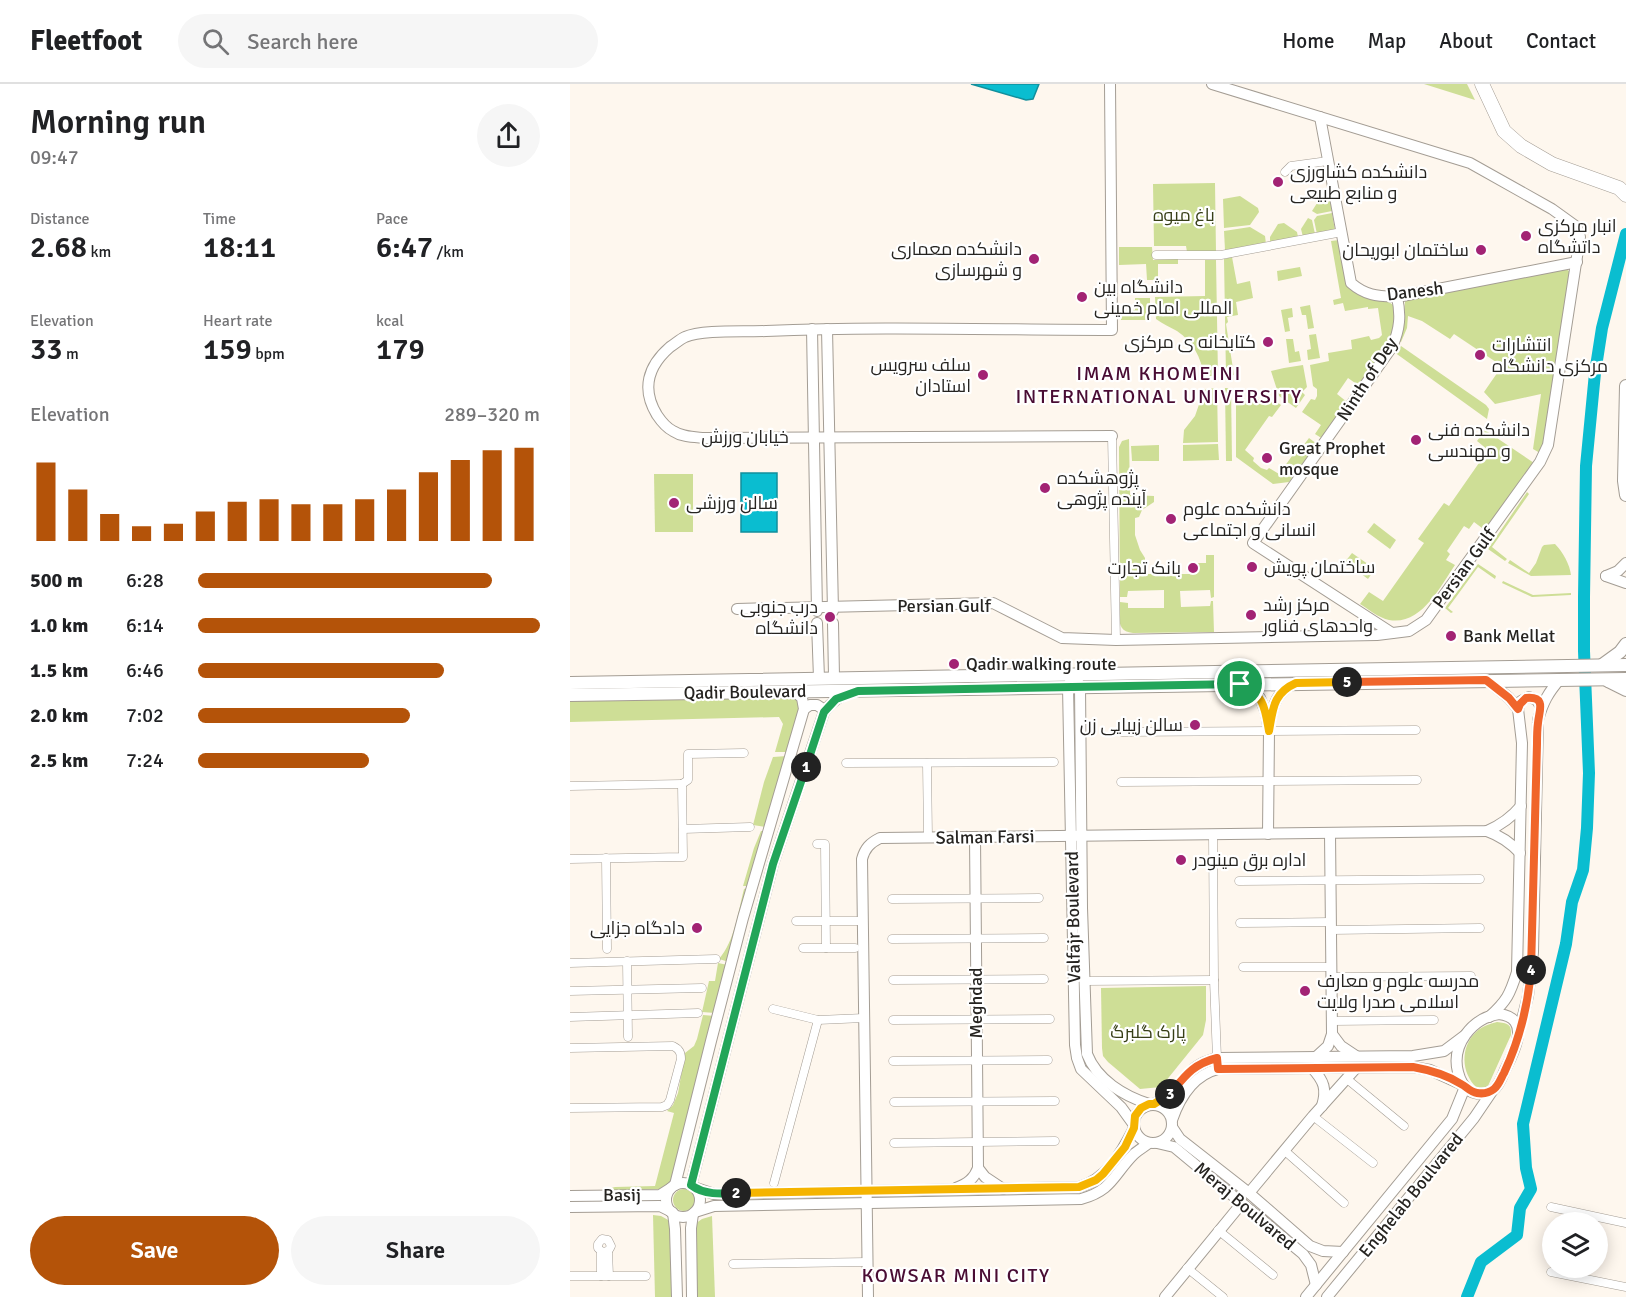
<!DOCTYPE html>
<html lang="en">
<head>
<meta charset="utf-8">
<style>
	:root { --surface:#fff; --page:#f6f6f6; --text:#202124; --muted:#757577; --line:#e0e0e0; --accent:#b45309 }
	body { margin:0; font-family:Signika,Cairo,sans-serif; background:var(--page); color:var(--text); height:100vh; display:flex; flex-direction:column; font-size:22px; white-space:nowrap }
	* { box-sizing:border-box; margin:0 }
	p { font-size:20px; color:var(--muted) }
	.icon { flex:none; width:33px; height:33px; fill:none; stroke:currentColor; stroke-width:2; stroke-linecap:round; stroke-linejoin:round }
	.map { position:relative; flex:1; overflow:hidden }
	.panel { display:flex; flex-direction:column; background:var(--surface); width:570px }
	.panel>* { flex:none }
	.controls { position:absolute; left:972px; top:1128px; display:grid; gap:12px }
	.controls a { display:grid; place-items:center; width:66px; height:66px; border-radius:50%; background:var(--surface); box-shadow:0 3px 15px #0003; font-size:30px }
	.pin { position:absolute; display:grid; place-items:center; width:51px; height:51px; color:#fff; margin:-26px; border:3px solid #fff; border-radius:50%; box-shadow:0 2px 6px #0007 }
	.km { position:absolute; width:30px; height:30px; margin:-15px; border-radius:50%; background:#222; color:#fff; font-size:16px; line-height:30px; text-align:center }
	.round { display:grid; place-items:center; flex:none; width:63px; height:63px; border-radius:32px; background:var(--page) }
	.overview { display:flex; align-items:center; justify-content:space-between; height:102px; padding:0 30px }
	h1 { font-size:33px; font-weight:600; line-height:45px }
	.figures { display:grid; grid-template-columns:repeat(3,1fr); gap:9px; height:102px; padding:6px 30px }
	.figures div { display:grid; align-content:center }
	.figures b { font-size:30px; font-weight:600 }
	.figures small { font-size:16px; font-weight:400 }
	.figures p { font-size:16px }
	.chart { height:168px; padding:12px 30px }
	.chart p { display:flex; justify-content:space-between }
	.chart svg { width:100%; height:108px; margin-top:6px; stroke:var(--accent); stroke-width:6 }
	.cta { display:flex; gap:12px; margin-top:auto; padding:12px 30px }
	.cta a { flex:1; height:69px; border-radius:36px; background:var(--accent); color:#fff; font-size:24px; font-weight:600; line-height:69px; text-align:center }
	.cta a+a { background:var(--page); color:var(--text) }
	ul { padding:0 30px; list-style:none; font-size:20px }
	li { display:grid; grid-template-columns:96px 72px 1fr; align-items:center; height:45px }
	li i { height:15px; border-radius:8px; background:var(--accent) }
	header { display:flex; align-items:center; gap:36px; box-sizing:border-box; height:84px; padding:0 30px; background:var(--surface); border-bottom:2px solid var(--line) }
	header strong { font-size:28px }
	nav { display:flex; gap:33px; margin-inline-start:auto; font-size:21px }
	.search { width:420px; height:54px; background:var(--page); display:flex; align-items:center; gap:15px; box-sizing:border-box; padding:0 21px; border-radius:33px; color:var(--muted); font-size:22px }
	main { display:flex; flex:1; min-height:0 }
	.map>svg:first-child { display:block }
</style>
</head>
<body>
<header>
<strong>Fleetfoot</strong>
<div class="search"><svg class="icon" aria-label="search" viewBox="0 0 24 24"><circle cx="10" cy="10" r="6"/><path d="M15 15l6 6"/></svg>Search here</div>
<nav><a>Home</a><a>Map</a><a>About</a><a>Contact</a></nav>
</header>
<main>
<section class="panel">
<div class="overview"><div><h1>Morning run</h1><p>09:47</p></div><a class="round"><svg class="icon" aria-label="share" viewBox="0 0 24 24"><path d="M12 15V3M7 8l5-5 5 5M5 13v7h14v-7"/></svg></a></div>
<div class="figures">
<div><p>Distance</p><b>2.68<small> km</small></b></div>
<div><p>Time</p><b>18:11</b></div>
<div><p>Pace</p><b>6:47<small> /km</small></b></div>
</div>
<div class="figures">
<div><p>Elevation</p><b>33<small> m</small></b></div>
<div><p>Heart rate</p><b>159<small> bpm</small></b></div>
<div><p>kcal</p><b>179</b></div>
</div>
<div class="chart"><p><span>Elevation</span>289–320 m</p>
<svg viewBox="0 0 160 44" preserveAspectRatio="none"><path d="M5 44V12M15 44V23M25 44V33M35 44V38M45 44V37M55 44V32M65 44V28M75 44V27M85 44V29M95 44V29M105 44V27M115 44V23M125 44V16M135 44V11M145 44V7M155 44V6"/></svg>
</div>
<ul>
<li><b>500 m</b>6:28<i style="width:86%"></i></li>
<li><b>1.0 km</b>6:14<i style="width:100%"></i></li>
<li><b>1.5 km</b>6:46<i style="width:72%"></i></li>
<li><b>2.0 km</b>7:02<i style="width:62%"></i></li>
<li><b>2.5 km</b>7:24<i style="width:50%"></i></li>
</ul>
<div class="cta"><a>Save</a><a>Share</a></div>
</section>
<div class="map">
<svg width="1056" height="1213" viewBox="0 0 1056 1213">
	<rect width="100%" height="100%" fill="#fef7ee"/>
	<g fill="#cede96">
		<polygon points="854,0 897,0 905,16"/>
		<polygon points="645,99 646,168 617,168 616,162 584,162 583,100"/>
		<polygon points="670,112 688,124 689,128 680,141 654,144 653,115"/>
		<polygon points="751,113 760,113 762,127 747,130 742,127"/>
		<polygon points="762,129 765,146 747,150 744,136 747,132"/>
		<polygon points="738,134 742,136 745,150 733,153 731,145"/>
		<polygon points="714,139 727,148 728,153 700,158 700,153 708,140"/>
		<polygon points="680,143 695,152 696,160 655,166 654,147"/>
		<path d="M769,156L779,202C793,222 810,207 825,223L827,237L818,261L788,301L778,294L767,310L777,318L753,355L745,350L751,341L732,328L741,315L745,316L747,312V305L743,302L740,281L759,277L758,269L782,265L781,256L799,252L801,256L809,254L812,251L808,224L798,225V223L775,227L773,219L764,221L763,216L771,214L761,157Z"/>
		<polygon points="549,163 582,163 583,176 608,175 608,180 588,180 588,196 577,196 576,180 549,181"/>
		<polygon points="662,173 667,200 680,197 683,214 666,218 668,231 657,233 658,238 656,240 664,291 656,292 654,175"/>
		<path d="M635,176H646L648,292H634C631,273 623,258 607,247C600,243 593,240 586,235L585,213L635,212Z"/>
		<polygon points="993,182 1001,189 973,362 970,369 963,365 971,310 925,320 914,308 932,282 884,250 880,255 852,237 838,232 837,244 831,258 828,257 833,242 835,218 838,212"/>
		<polygon points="730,183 732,192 708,197 707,187"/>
		<polygon points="565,214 580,214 580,236 551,236 551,227 565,226"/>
		<polygon points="740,221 744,244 738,245 736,231 732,231 730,223"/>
		<polygon points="722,224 723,233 718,234 720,247 715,248 711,226"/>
		<polygon points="746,250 750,274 738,276 737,266 741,265 739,251"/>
		<polygon points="716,255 723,255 725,268 729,267 731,277 719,279"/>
		<polygon points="831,262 916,321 919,325 917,335 824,268 826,266 828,267"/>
		<polygon points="733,281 737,303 732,308 735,311 726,324 709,312 701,287 714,284"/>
		<polygon points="647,304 648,358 613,359 614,346 625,332 633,309 636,305"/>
		<polygon points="655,304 661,304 662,377 656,377"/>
		<polygon points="700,313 711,321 702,333 699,332 675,366 684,374 683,377 691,384 697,386 699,384 709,390 730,361 733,362 739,354 747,360 719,398 703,400 666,373 666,319"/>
		<path d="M915,346L964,379L916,447L904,438L899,445L894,442L877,467L880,470L876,476L885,481C870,503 851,542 819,536C809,534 798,525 790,520L799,508L813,517L854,459L848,455L874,419L879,422L918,366L907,357Z"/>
		<path d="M559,355L560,411L584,412V418L572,426L569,433L565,434V451L570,466L575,474V490H627V479H636V471H644V513L641,514L640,506L610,507L611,523L640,522L641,517H643L644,548L563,549C545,547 550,533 550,518L558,519V524H594V506L558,507L557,513H550L549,363L552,357Z"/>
		<polygon points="648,360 649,376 613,377 613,361"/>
		<polygon points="589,361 589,377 562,377 561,362"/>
		<polygon points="84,390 123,390 123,448 85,448"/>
		<polygon points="957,408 959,410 922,463 937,475 935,477 918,465"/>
		<polygon points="804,439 826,456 820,465 797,448"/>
		<path d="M985,460C993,468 1000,481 1001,491L961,492L938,479L940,476L959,489L966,479L972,463L974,461Z"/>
		<polygon points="782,469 805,485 798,495 775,478"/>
		<polygon points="908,480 926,492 925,495 908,483 878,524 883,528 881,529 875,524"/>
		<polygon points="933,497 963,511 1001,509 1001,511 962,513 932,499"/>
		<polygon points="224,613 233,620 218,668 205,668 213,640 209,633 0,638 0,617"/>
		<polygon points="217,672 196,743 183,741 194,698 203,673"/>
		<polygon points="191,747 195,747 179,802 173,802 184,764"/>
		<path d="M177,804L159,878L149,875C165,856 168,828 174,805Z"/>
		<polygon points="148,879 158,881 145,929 132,928 139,897 145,897"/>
		<polygon points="636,902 636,936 633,951 591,1003 570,1005 538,978 533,972 532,964 531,904"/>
		<polygon points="133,931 145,932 102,1099 90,1105 42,1107 41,1104 45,1103 85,1102 104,1029 97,1027 103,1021 108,1009 115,969 124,962 127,955"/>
		<path d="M927,938C937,939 942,940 941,951L918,1002L912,1005L907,1004C891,989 890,963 906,948C912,942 920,940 927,938Z"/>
		<circle cx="114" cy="1116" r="11"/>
		<polygon points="83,1131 91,1132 100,1137 106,1213 85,1213"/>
		<polygon points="142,1132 145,1213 123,1213 122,1142 132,1135"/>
	</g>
	<g fill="#0abdd0" stroke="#128f9c" stroke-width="1.5">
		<polygon points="401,0 469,0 463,15 456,16"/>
		<rect x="171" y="389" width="36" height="59"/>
	</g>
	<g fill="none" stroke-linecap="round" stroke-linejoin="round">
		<polyline stroke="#0abdd0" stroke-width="12" points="897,1213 911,1178 947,1151 950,1124 961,1105 956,1084 953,1040 996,860 1002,818 1013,786 1017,744 1019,689 1014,567 1014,513 1016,382 1025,289 1032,244 1056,150"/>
		<g stroke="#a49d94" stroke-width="9">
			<g id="street">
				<polyline points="715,88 721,82 758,77"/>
				<polyline points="586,171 651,171 772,148"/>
				<polyline points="542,352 546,556"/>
				<polyline points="552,648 846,646"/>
				<polyline points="276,679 484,678"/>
				<polyline points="357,679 358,754"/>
				<polyline points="551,698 847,696"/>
				<polyline points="112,700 118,696 118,670 174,669"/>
				<polyline points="0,702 112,700"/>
				<polyline points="113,745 180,743"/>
				<polyline points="643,751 644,896 647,974"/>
				<polyline points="247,760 255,760 256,864"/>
				<polyline points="36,774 37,865"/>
				<polyline points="0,775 113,773 112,700"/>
				<polyline points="669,797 910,795"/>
				<polyline points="322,815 469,814"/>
				<polyline points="226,837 293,837"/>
				<polyline points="670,839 761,838"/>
				<polyline points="761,846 910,844"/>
				<polyline points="322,855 474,854"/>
				<polyline points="233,864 285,864"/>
				<polyline points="57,877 58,953"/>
				<polyline points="0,879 146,875"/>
				<polyline points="673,883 761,883"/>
				<polyline points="762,893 901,892"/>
				<polyline points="323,896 474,895"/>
				<polyline points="515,897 644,896"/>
				<polyline points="0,907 132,904"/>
				<polyline points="203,925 248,936 294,934"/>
				<polyline points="0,933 128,929"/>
				<polyline points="323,936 480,935"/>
				<polyline points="762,937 864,936"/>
				<path d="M0,964L103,962C109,965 111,968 111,975L100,1016L97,1021L92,1023L0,1024"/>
				<polyline points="323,977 478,976"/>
				<polyline points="777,995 834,1042"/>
				<polyline points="324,1018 485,1017"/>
				<polyline points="743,1032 803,1079"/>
				<polyline points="324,1059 485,1057"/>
				<polyline points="715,1067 774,1119"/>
				<polyline points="204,1099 248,936"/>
				<polyline points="981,1123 1056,1139"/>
				<polyline points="648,1146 703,1191"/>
				<path d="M31,1167C36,1169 39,1167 41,1162L38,1156L32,1155L28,1160V1164L31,1167V1192"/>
				<polyline points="38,1167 39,1192"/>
				<polyline points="163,1180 298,1178"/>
				<polyline points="617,1184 653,1213"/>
				<polyline points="981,1188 1056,1203"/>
				<polyline points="0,1192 76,1192"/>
			</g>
		</g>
		<g stroke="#a49d94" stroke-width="12">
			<g id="secondary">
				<path d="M540,0L542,246C427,246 311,242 196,247C176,248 132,245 115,253C110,255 105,260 100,263C78,282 71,305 87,331C91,337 97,344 103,347C112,353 123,353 134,354L542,352"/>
				<path d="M750,33L781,199C796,212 808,212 827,213L1007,178"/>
				<polyline points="242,245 247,527"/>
				<polyline points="257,245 263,527"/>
				<polyline points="1036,492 1048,487 1056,479"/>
				<polyline points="1036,492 1056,499"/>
				<polyline points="167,525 423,519 492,554 546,556 807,551 839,547 856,536 970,378 978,361 1010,153 1007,143 982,125 900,79 642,0"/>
				<polyline points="247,539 249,594"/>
				<polyline points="263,539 264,593"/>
				<path d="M822,549L683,459L822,263C830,245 831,231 827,213"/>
				<polyline points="501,595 498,603 505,961 507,974 511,985 551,1023 564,1041"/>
				<path d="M917,596L939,614L948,625L952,659L947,888C940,910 937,917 919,933"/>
				<path d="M508,598L510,602L512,824L517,970C527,996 554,1012 579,1020"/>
				<polyline points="671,600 684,608 690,614 696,629 699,647 698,750"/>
				<polyline points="234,625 240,621 247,621 253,625 254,628"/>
				<polyline points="948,625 951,617 959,613 967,616 971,623"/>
				<path d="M700,638C703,621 707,607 724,600"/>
				<path d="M917,747C931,752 940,758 950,769"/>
				<path d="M929,930C962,934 944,968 935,986C932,993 929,1002 923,1006C916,1010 907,1011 900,1007C893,1003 890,996 888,988C881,961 902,934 929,930Z"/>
				<path d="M949,948L958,912L963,868L968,636C973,618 978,609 990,595"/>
				<polyline points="762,950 771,962 786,972"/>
				<polyline points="746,973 758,962 762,950 760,749"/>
				<path d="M742,984C754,997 757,1005 752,1022"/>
				<path d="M584,1020C589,1017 596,1014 601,1010C619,992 619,981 647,974L843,972L874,967L894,952"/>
				<circle cx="583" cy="1040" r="19"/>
				<path d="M602,1036C610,1013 624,991 648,985L843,983L860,986L893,1001"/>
				<polyline points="602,1043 610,1055 679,1109 740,1162 753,1167 773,1168"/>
				<polyline points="587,1059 604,1063 733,1170 741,1181 746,1201"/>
				<polyline points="408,1084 415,1093 433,1105"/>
				<circle cx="113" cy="1116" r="17"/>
				<polyline points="105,1101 141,957 173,834 234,625 232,614 224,607"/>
				<path d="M121,1101L203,780L254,628C262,617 270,612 283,608"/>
				<path d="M126,1104L144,1110L509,1103C536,1096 552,1068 564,1044"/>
				<path d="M386,1104C397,1100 404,1095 408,1084L405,753"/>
				<polyline points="679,1109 743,1032 787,983"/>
				<polyline points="0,1112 90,1111 101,1104"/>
				<polyline points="0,1123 90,1122 102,1128"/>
				<path d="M125,1128L144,1122L511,1115C543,1106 543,1091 564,1070C569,1066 575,1062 579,1059"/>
				<polyline points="103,1129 105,1145 107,1213"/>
				<polyline points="122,1213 121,1144 123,1130"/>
				<path d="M298,1213L292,775C295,764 300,759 310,754L917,747C931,741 941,734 951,722"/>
				<polyline points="595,1213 672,1119"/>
				<polyline points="736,1213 882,1035 895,1003"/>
				<polyline points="757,1213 904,1034 923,1006"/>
			</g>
		</g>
		<g stroke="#a49d94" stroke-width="14">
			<g id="primary">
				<polyline points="1056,302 1054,397 1056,411"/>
				<polyline points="1032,581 1050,568 1056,560"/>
				<polyline points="1038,597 1056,606"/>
				<polyline points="0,599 1056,581"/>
				<polyline points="0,611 1056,595"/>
			</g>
		</g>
		<g stroke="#a49d94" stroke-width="15">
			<polyline id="highway" points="912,0 934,47 951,62 982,80 1049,104 1056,111"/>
		</g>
		<use href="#street" stroke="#fff" stroke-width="8"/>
		<use href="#secondary" stroke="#fff" stroke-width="10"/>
		<use href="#primary" stroke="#fff" stroke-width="12"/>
		<use href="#highway" stroke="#fff" stroke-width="14"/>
	</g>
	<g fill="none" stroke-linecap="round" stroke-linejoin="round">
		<g stroke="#fff" stroke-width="12">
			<polyline id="split-1" points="236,683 254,628 266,615 288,607 670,600"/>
		</g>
		<g stroke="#fff" stroke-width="12">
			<path id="split-2" d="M166,1109C151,1110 134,1111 121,1101L203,780L236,683"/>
		</g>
		<g stroke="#fff" stroke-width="12">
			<polyline id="split-3" points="166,1109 509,1103 526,1096 533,1090 555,1063 564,1044 565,1032 571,1024 579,1020 584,1020 600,1010"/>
		</g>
		<g stroke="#fff" stroke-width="12">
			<path id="split-4" d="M600,1010C615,992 623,980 647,974L648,985L843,983C860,986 877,991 891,1000C897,1003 900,1008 907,1009C913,1010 919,1009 924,1005C929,1001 931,994 934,989C949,957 958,921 961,886"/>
		</g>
		<g stroke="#fff" stroke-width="12">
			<path id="split-5" d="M777,598L916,596L939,614L948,625L950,620L956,614C977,612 969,627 968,639C967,646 967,653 967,660L961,886"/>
		</g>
		<g stroke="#fff" stroke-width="12">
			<path id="split-6" d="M670,600C694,610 695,624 699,647C703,625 703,609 726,599L777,598"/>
		</g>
		<use href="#split-1" stroke="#22a559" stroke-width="8"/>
		<use href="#split-2" stroke="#22a559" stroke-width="8"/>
		<use href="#split-3" stroke="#f5b400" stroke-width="8"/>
		<use href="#split-4" stroke="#f0652b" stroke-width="8"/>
		<use href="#split-5" stroke="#f0652b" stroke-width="8"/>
		<use href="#split-6" stroke="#f5b400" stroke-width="8"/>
	</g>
	<g fill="#a22374" stroke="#fff" stroke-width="2">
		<circle cx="708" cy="98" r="6"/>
		<circle cx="956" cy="152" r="6"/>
		<circle cx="911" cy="166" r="6"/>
		<circle cx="464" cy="175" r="6"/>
		<circle cx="512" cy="213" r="6"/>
		<circle cx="698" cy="258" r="6"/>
		<circle cx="910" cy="271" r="6"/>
		<circle cx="413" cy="291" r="6"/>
		<circle cx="846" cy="356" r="6"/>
		<circle cx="697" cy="374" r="6"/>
		<circle cx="475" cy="404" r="6"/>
		<circle cx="104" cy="419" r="6"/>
		<circle cx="601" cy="435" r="6"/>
		<circle cx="682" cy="483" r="6"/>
		<circle cx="623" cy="484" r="6"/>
		<circle cx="681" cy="531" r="6"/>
		<circle cx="260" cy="533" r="6"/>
		<circle cx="881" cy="552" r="6"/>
		<circle cx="384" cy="580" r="6"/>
		<circle cx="625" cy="641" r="6"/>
		<circle cx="611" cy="776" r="6"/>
		<circle cx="127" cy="844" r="6"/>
		<circle cx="735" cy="907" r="6"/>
	</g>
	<g text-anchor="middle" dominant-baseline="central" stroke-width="4.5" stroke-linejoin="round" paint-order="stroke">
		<g font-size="18" fill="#262421" stroke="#fff" text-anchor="start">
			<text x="720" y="88">دانشکده کشاورزی<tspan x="720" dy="21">و منابع طبیعی</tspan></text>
			<text x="968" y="142">انبار مرکزی<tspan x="968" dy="21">داتشگاه</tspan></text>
			<text x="452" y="165" text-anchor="end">دانشکده معماری<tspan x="452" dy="21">و شهرسازی</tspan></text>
			<text x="899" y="166" text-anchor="end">ساختمان ابوریحان</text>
			<text x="524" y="203">دانشگاه بین<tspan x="524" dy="21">المللی امام خمینی</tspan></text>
			<text x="686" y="258" text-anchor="end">کتابخانه ی مرکزی</text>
			<text x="922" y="261">انتشارات<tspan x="922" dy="21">مرکزی دانشگاه</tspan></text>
			<text x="401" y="281" text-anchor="end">سلف سرویس<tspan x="401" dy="21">استادان</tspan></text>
			<text x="858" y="346">دانشکده فنی<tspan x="858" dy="21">و مهندسی</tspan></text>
			<text x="709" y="364">Great Prophet<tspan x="709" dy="21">mosque</tspan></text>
			<text x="487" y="394">پژوهشکده<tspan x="487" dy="21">آینده پژوهی</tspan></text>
			<text x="116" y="419">سالن ورزشی</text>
			<text x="613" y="425">دانشکده علوم<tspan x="613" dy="21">انسانی و اجتماعی</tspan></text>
			<text x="694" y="483">ساختمان پویش</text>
			<text x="611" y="484" text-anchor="end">بانک تجارت</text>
			<text x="693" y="521">مرکز رشد<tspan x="693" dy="21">واحدهای فناور</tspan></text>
			<text x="248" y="523" text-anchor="end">درب جنوبی<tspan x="248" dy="21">دانشگاه</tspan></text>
			<text x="893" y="552">Bank Mellat</text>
			<text x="396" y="580">Qadir walking route</text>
			<text x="613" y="641" text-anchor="end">سالن زیبایی زن</text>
			<text x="623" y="776">اداره برق مینودر</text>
			<text x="115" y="844" text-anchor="end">دادگاه جزایی</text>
			<text x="747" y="897">مدرسه علوم و معارف<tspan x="747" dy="21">اسلامی صدرا ولایت</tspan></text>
		</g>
		<g font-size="18" fill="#373f17" stroke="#fff">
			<text x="614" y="131">باغ میوه</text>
			<text x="578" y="948">پارک گلبرگ</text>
		</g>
		<g font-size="18" fill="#262421" stroke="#fff">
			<text transform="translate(845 207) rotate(-7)">Danesh</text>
			<text transform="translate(797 295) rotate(-57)">Ninth of Dey</text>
			<text x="175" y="353">خیابان ورزش</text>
			<text transform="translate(894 484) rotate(-54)">Persian Gulf</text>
			<text x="374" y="522">Persian Gulf</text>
			<text transform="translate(175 608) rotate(-1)">Qadir Boulevard</text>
			<text transform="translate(415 753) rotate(-1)">Salman Farsi</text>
			<text transform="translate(503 833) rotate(-91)">Valfajr Boulevard</text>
			<text transform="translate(406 919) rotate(-90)">Meghdad</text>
			<text x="52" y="1111">Basij</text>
			<text transform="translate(841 1111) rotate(-51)">Enghelab Boulvared</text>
			<text transform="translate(675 1122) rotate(40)">Meraj Boulvared</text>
		</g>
		<g font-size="20" letter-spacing="1.5" fill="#490c33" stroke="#fff">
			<text x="589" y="289">IMAM KHOMEINI<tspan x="589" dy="23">INTERNATIONAL UNIVERSITY</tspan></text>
			<text x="386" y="1191">KOWSAR MINI CITY</text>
		</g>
	</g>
</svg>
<div class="controls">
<a><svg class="icon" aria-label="layers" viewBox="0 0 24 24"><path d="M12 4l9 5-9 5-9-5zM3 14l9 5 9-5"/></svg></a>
</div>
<div class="pin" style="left:670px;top:600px;background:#1e9e55"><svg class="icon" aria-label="arrive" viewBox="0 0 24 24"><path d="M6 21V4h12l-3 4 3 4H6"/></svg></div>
<b class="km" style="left:236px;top:683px">1</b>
<b class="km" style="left:166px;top:1109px">2</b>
<b class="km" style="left:600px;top:1010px">3</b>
<b class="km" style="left:961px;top:886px">4</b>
<b class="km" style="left:777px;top:598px">5</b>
</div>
</main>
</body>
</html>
